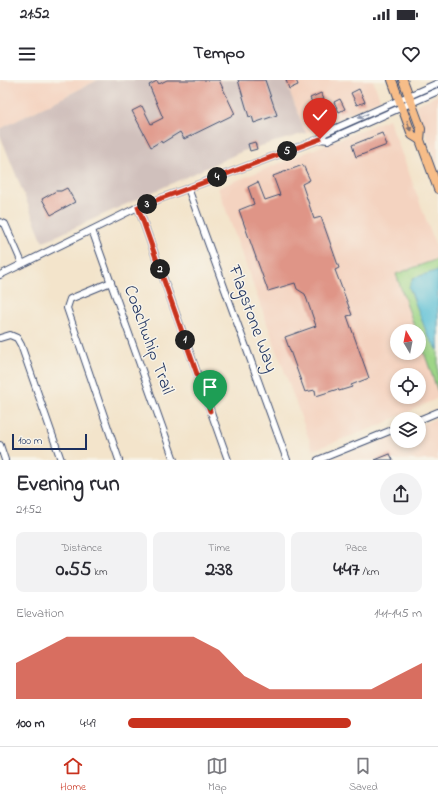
<!DOCTYPE html>
<html lang="en">
<head>
<meta charset="utf-8">
<style>
	:root { --surface:#fff; --page:#f2f2f3; --text:#2b2b33; --muted:#7c7c81; --line:#e1e1e2; --accent:#c8321e }
	body { margin:0; font-family:"Indie Flower",sans-serif; background:var(--page); color:var(--text); height:100vh; display:flex; flex-direction:column; font-size:15px; white-space:nowrap }
	* { box-sizing:border-box; margin:0 }
	p { font-size:13px; color:var(--muted) }
	.icon { flex:none; width:22px; height:22px; fill:none; stroke:currentColor; stroke-width:2; stroke-linecap:round; stroke-linejoin:round }
	.map { position:relative; height:380px; overflow:hidden }
	.sheet { display:flex; flex-direction:column; background:var(--surface); flex:1 }
	.sheet>* { flex:none }
	.needle { width:26px; rotate:350deg }
	.buttons { position:absolute; left:390px; top:244px; display:grid; gap:8px }
	.buttons a { display:grid; place-items:center; width:36px; height:36px; border-radius:50%; background:var(--surface); box-shadow:0 2px 6px #0003; font-size:20px }
	.scale { position:absolute; left:12px; bottom:10px; width:75px; box-sizing:border-box; padding-left:4px; border:2px solid #1b2f5e; border-top:0; font-size:11px; line-height:14px; white-space:nowrap; color:#1b2f5e; -webkit-text-stroke:3px #f7f3e8; paint-order:stroke }
	.pin { position:absolute; display:grid; place-items:center; width:34px; height:34px; color:#fff; margin:-41px -17px; border-radius:50% 50% 50% 0; rotate:-45deg; box-shadow:0 0 4px #0007 }
	.pin .icon { rotate:45deg }
	.km { position:absolute; width:20px; height:20px; margin:-10px; border-radius:50%; background:#222; color:#fff; font-size:11px; line-height:20px; text-align:center }
	.round { display:grid; place-items:center; flex:none; width:42px; height:42px; border-radius:21px; background:var(--page) }
	.head { display:flex; align-items:center; justify-content:space-between; height:68px; padding:0 16px }
	h1 { font-size:22px; font-weight:700; line-height:30px }
	.figures { display:grid; grid-template-columns:repeat(3,1fr); gap:6px; height:68px; padding:4px 16px }
	.figures div { display:grid; align-content:center; border-radius:8px; background:var(--page); text-align:center }
	.figures b { font-size:20px; font-weight:700 }
	.figures small { font-size:11px; font-weight:400 }
	.figures p { font-size:11px }
	.chart { height:112px; padding:8px 16px }
	.chart p { display:flex; justify-content:space-between }
	.chart svg { width:100%; height:72px; margin-top:4px; fill:var(--accent); opacity:.7 }
	ul { padding:0 16px; list-style:none; font-size:13px }
	li { display:grid; grid-template-columns:64px 48px 1fr; align-items:center; height:30px }
	li i { height:10px; border-radius:5px; background:var(--accent) }
	.status { display:flex; justify-content:space-between; align-items:center; height:28px; padding:0 20px; background:var(--surface); direction:ltr }
	.status svg { height:11px; fill:currentColor }
	header { display:flex; justify-content:space-between; align-items:center; height:52px; padding:0 16px; background:var(--surface); font-size:18px; font-weight:700 }
	.tabs { display:flex; justify-content:space-around; align-items:center; height:56px; border-top:1px solid var(--line); background:var(--surface); font-size:11px; color:var(--muted) }
	.tabs a { display:grid; justify-items:center; gap:2px }
	.tabs .on { color:var(--accent) }
	.map>svg:first-child { display:block }
</style>
</head>
<body>
<div class="status"><b>21:52</b><svg viewBox="0 0 49 12"><path d="M0 12V9h3v3zM5 12V6h3v6zM10 12V3h3v9zM15 12V0h3v12zM26 1h20v11H26zM47 4h2v5h-2z"/></svg></div>
<header><svg class="icon" aria-label="menu" viewBox="0 0 24 24"><path d="M4 6h16M4 12h16M4 18h16"/></svg>Tempo<svg class="icon" aria-label="heart" viewBox="0 0 24 24"><path d="M12 20l-8-8c-3-5 5-10 8-4 3-6 11-1 8 4z"/></svg></header>
<div class="map">
<svg width="438" height="380" viewBox="0 0 438 380">
	<rect width="100%" height="100%" fill="#f7f3e8"/>
	<filter id="ink" filterUnits="userSpaceOnUse"><feTurbulence type="fractalNoise" baseFrequency=".025" numOctaves="2"/><feDisplacementMap in="SourceGraphic" scale="8" xChannelSelector="R" yChannelSelector="G"/><feConvolveMatrix kernelMatrix="1 2 1 2 8 2 1 2 1" color-interpolation-filters="sRGB"/></filter>
	<filter id="wash" filterUnits="userSpaceOnUse"><feTurbulence type="fractalNoise" baseFrequency=".012" numOctaves="4" result="noise"/><feDisplacementMap in="SourceGraphic" scale="16" xChannelSelector="R" yChannelSelector="G"/><feGaussianBlur stdDeviation="0.9" result="paint"/><feColorMatrix in="noise" values="0 0 0 0 0 0 0 0 0 0 0 0 0 0 0 0 0 1.4 0 .05"/><feComposite in="paint" operator="in"/></filter>
	<g filter="url(#wash)">
		<rect width="100%" height="100%" fill="#f3e4cb"/>
		<g fill="#f4d3c0" fill-rule="evenodd">
			<polygon points="0,0 98,0 0,49"/>
			<polygon points="285,0 373,0 380,19 306,53"/>
			<polygon points="438,15 438,87 415,25"/>
			<path d="M389,39L438,172V179L396,194L416,251H397V273H419V258L438,312V318L378,346L313,370L218,108ZM397,295H419V317H397Z"/>
			<polygon points="438,338 438,380 330,380 397,354 397,361 419,361 419,345"/>
		</g>
		<polygon fill="#d0c0bc" points="98,0 285,0 306,53 243,71 43,162 0,55 0,49"/>
		<polygon fill="#9ed587" stroke="#5c8272" points="438,179 438,312 419,258 419,251 416,251 396,194"/>
		<polygon fill="#58bfd6" stroke="#3a779a" points="436,191 438,192 438,270 428,256 409,207 413,198"/>
		<g id="blocks">
			<g fill="#df9587">
				<polygon points="167,0 219,0 235,34 184,59 180,52 162,63 161,61 151,67 132,31 142,26 151,44 163,38 149,5 157,1 159,4"/>
				<polygon points="238,0 265,0 277,35 254,43 252,36 249,37"/>
				<polygon points="286,0 296,0 298,5 289,9"/>
				<polygon points="359,9 365,22 357,25 351,13"/>
				<polygon points="321,13 324,19 313,24 310,18"/>
				<polygon points="340,19 345,29 339,32 334,22"/>
				<polygon points="382,53 387,65 356,77 352,65"/>
				<polygon points="255,62 257,69 250,71 248,64"/>
				<polygon points="303,85 310,100 302,104 314,139 321,137 339,188 335,190 352,235 347,236 369,298 351,305 352,307 339,311 338,309 316,316 315,310 305,312 285,257 316,246 305,214 297,209 295,203 268,211 239,130 254,124 248,107 258,102 265,120 280,115 273,96"/>
				<polygon points="67,108 75,122 51,135 42,119 56,111 61,111"/>
				<polygon points="390,374 393,380 375,380"/>
			</g>
		</g>
	</g>
	<g filter="url(#ink)">
		<use href="#blocks" fill-opacity="0" stroke="#3b4a6e" stroke-width="1"/>
		<g fill="none" stroke-linecap="round" stroke-linejoin="round">
			<g stroke="#3b4a6e" stroke-width="8">
				<g id="minor">
					<polyline points="320,59 325,53 438,3"/>
					<polyline points="188,108 287,380"/>
					<polyline points="138,127 228,380"/>
					<polyline points="0,142 5,144 22,183"/>
					<polyline points="92,150 174,380"/>
					<polyline points="0,195 138,127 320,59 328,60 438,11"/>
					<polyline points="111,202 70,219 67,228 119,380"/>
					<polyline points="0,258 10,255 17,258 21,265 61,380"/>
					<polyline points="419,340 438,332"/>
					<polyline points="0,365 5,380"/>
					<polyline points="318,380 397,348"/>
				</g>
			</g>
			<g stroke="#3b4a6e" stroke-width="10">
				<g id="major">
					<polyline points="392,0 412,55 420,60"/>
					<polyline points="403,0 421,49 420,60 438,109"/>
				</g>
			</g>
			<use href="#minor" stroke="#fff" stroke-width="6"/>
			<use href="#major" stroke="#f7bd88" stroke-width="8"/>
		</g>
		<defs><path id="oneway-solid" d="M-6-.8H1V-3.2L6.5 0L1 3.2V.8H-6Z"/></defs>
		<use fill="#8d97ae" href="#oneway-solid" transform="translate(363 36) rotate(155)"/>
		<use fill="#7e6f71" href="#oneway-solid" transform="translate(409 46) rotate(71)"/>
	</g>
	<g fill="none" stroke-linecap="round" stroke-linejoin="round" filter="url(#ink)">
		<g stroke="#fff" stroke-width="8">
			<polyline id="route" points="210,331 138,127 320,59"/>
		</g>
		<use href="#route" stroke="#c8321e" stroke-width="5"/>
	</g>
	<g text-anchor="middle" dominant-baseline="central" stroke-width="3" stroke-linejoin="round" paint-order="stroke">
		<g font-size="18" fill="#1b2f5e" stroke="#f7f3e8">
			<text transform="translate(252 239) rotate(70)">Flagstone Way</text>
			<text transform="translate(148 260) rotate(70)">Coachwhip Trail</text>
		</g>
	</g>
</svg>
<div class="buttons">
<a><svg class="needle" viewBox="-14 -14 28 28"><path d="M0-13l5 13h-10z" fill="#e53935"/><path d="M0 13l5-13h-10z" fill="#7c7c81"/></svg></a>
<a><svg class="icon" aria-label="locate" viewBox="0 0 24 24"><circle cx="12" cy="12" r="6"/><path d="M12 2v4M12 18v4M2 12h4M18 12h4"/></svg></a>
<a><svg class="icon" aria-label="layers" viewBox="0 0 24 24"><path d="M12 4l9 5-9 5-9-5zM3 14l9 5 9-5"/></svg></a>
</div>
<div class="scale">100 m</div>
<div class="pin" style="left:210px;top:331px;background:#1e9e55"><svg class="icon" aria-label="arrive" viewBox="0 0 24 24"><path d="M6 21V4h12l-3 4 3 4H6"/></svg></div>
<div class="pin" style="left:320px;top:59px;background:#d93025"><svg class="icon" aria-label="check" viewBox="0 0 24 24"><path d="M5 12l5 5 9-10"/></svg></div>
<b class="km" style="left:185px;top:260px">1</b>
<b class="km" style="left:160px;top:189px">2</b>
<b class="km" style="left:147px;top:124px">3</b>
<b class="km" style="left:217px;top:97px">4</b>
<b class="km" style="left:287px;top:71px">5</b>
</div>
<section class="sheet">
<div class="head"><div><h1>Evening run</h1><p>21:52</p></div><a class="round"><svg class="icon" aria-label="share" viewBox="0 0 24 24"><path d="M12 15V3M7 8l5-5 5 5M5 13v7h14v-7"/></svg></a></div>
<div class="figures">
<div><p>Distance</p><b>0.55<small> km</small></b></div>
<div><p>Time</p><b>2:38</b></div>
<div><p>Pace</p><b>4:47<small> /km</small></b></div>
</div>
<div class="chart"><p><span>Elevation</span>141–145 m</p>
<svg viewBox="0 0 160 44" preserveAspectRatio="none"><path d="M0 44V22L10 14L20 6L30 6L40 6L50 6L60 6L70 6L80 14L90 30L100 38L110 38L120 38L130 38L140 38L150 30L160 22V44z"/></svg>
</div>
<ul>
<li><b>100 m</b>4:49<i style="width:76%"></i></li>
</ul>
</section>
<nav class="tabs">
<a class="on"><svg class="icon" aria-label="home" viewBox="0 0 24 24"><path d="M3 11l9-7 9 7M6 9v11h12V9"/></svg>Home</a>
<a><svg class="icon" aria-label="map" viewBox="0 0 24 24"><path d="M3 6l6-2 6 2 6-2v14l-6 2-6-2-6 2zM9 4v14M15 6v14"/></svg>Map</a>
<a><svg class="icon" aria-label="saved" viewBox="0 0 24 24"><path d="M7 4h10v16l-5-4-5 4z"/></svg>Saved</a>
</nav>
</body>
</html>
